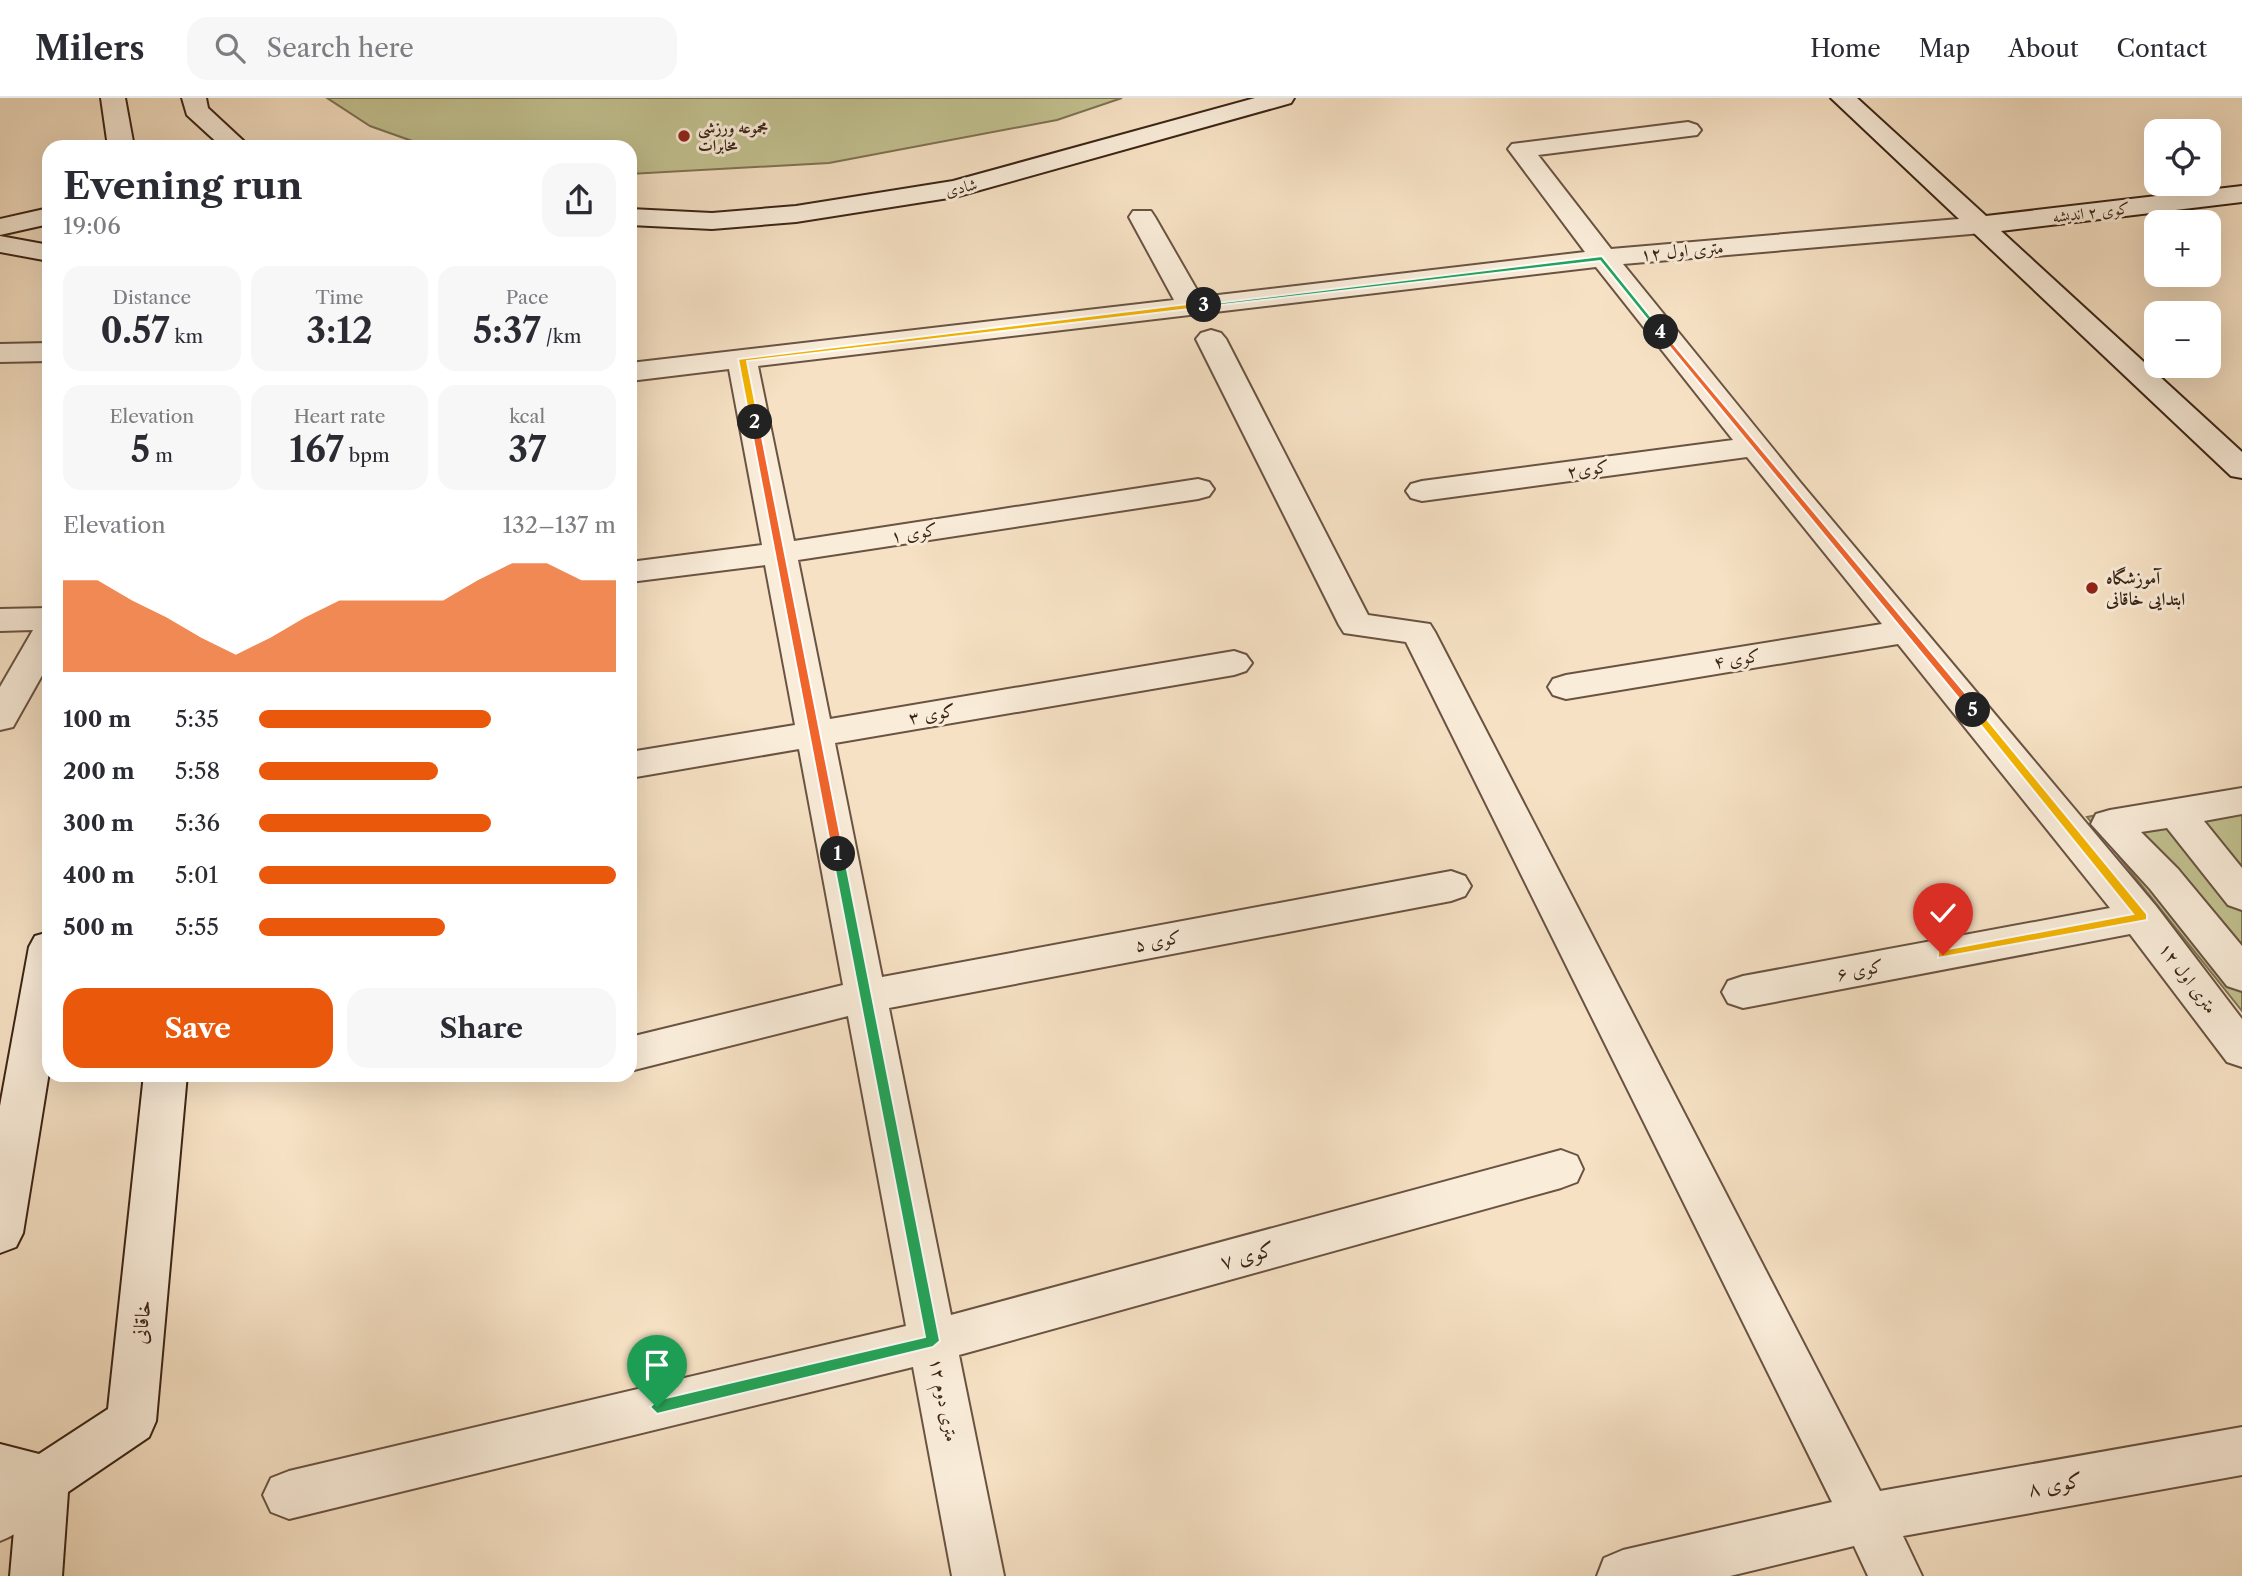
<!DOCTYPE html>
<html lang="en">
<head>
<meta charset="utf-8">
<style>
	:root { --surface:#fff; --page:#f7f7f7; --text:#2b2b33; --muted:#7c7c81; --line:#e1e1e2; --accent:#ea580c }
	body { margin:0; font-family:"Libre Caslon Text",Amiri,serif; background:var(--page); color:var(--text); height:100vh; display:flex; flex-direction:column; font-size:26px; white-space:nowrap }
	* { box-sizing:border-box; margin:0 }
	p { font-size:23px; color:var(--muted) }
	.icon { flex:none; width:38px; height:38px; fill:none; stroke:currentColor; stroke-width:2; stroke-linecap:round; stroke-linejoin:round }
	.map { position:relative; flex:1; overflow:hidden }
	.sheet { position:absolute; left:42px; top:42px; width:595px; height:942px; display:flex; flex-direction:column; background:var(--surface); border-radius:21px; box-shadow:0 7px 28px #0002 }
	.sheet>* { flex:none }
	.fabs { position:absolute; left:2144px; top:21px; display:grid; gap:14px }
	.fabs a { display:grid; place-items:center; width:77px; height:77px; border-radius:14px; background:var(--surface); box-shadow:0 7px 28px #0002; font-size:35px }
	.pin { position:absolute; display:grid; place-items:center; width:60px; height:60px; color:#fff; margin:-72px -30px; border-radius:50% 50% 50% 0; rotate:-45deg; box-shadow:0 0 7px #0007 }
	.pin .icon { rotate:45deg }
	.km { position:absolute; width:35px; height:35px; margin:-18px; border-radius:50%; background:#222; color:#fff; font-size:19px; line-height:35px; text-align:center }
	.round { display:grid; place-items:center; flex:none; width:74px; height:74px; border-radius:21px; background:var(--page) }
	.overview { display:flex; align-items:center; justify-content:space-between; height:119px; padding:0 21px }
	h1 { font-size:38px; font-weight:700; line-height:52px }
	.figures { display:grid; grid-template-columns:repeat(3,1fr); gap:10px; height:119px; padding:7px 21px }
	.figures div { display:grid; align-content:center; border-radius:18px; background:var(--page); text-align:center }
	.figures b { font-size:35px; font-weight:700 }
	.figures small { font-size:19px; font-weight:400 }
	.figures p { font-size:19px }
	.chart { height:196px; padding:14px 21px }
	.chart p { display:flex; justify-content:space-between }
	.chart svg { width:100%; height:126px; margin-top:7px; fill:var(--accent); opacity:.7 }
	.cta { display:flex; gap:14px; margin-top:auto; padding:14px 21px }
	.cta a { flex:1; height:80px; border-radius:21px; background:var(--accent); color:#fff; font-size:28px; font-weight:700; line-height:80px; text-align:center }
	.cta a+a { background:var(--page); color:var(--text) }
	ul { padding:0 21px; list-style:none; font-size:23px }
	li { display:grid; grid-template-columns:112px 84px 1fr; align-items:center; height:52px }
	li i { height:18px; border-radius:9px; background:var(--accent) }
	header { display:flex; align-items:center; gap:42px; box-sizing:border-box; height:98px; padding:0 35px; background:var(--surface); border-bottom:2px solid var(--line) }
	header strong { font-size:33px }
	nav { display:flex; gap:38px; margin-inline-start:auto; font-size:24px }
	.search { width:490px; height:63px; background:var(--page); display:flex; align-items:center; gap:18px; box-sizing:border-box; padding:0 24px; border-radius:21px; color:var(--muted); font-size:26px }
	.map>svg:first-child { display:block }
</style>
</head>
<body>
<header>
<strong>Milers</strong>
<div class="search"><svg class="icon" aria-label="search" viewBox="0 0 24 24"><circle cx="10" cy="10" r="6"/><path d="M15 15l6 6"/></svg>Search here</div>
<nav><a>Home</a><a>Map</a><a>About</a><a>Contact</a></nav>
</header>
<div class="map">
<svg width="2242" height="1478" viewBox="0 0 2242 1478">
	<rect width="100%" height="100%" fill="#f6e1c4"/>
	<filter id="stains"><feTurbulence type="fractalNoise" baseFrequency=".00286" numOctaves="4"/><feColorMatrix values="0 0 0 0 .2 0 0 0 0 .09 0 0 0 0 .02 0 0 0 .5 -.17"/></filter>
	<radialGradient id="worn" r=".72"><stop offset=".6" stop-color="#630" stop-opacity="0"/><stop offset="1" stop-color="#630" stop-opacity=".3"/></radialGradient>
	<g fill="#c2c190" stroke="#7e7253" stroke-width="2">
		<polygon points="327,0 1122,0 1057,22 829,65 630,76 630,49 429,49 370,28"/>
		<polygon points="2242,690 2242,913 2087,719"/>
	</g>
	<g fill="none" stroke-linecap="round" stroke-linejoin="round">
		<g stroke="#6a5342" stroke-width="4">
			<g id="street">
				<polygon points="1688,24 1697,27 1701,32 1697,37 1538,57 1611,151 1982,119 1991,121 1995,127 1991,133 1982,135 1623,166 1800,384 2156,808 2242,921 2242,969 2227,964 2130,836 1743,910 1728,905 1722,894 1728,883 1743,878 2110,810 1898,546 1566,601 1553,597 1548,589 1553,581 1566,577 1882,526 1747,359 1422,403 1411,400 1406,393 1411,386 1422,383 1733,342 1596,169 758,268 794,443 1198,381 1209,384 1214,391 1209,398 1198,401 798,462 830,621 1234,553 1246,557 1252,565 1246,573 1234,577 835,645 882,879 1451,773 1465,778 1471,788 1465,798 1451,803 889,910 951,1217 1561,1052 1577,1058 1583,1071 1577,1084 1561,1090 959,1257 1004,1478 952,1478 913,1269 289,1421 271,1414 263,1397 271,1380 289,1373 906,1228 848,918 630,973 630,939 843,887 799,651 630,680 630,654 795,627 765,467 630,484 630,464 762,447 729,271 630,283 630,265 1174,202 1129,119 1133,113 1151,113 1155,119 1201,199 1585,154 1508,51 1512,46"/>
				<polygon points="1211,232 1221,235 1226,241 1368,517 1430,526 1435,534 1880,1393 2242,1329 2242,1377 1903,1438 1922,1478 1868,1478 1854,1448 1730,1478 1597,1478 1604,1460 1623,1452 1832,1404 1406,544 1344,535 1339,527 1196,241 1201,235"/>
				<polygon points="49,245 49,263 0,264 0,246"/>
				<polygon points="49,510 49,565 13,629 0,632 0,589 33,532 0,533 0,511"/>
				<polygon points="2242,690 2242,716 2204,723 2242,770 2242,812 2228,807 2167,730 2141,734 2178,771 2242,848 2242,893 2227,888 2150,791 2091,726 2096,716 2110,712"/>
				<path d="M44,1357L62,1364L69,1381C57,1409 28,1432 0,1443V1386L26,1364Z"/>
			</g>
		</g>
		<g stroke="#3b2416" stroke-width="4">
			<g id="secondary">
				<polygon points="101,0 125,0 134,49 108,49"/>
				<polygon points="182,0 206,0 208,10 250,49 222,49 187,17"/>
				<polygon points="1255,0 1294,0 1291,5 955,99 796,124 712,131 630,127 630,111 712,115 796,108 953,83"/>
				<polygon points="1831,0 1857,0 1986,118 2242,88 2242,104 2001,133 2242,354 2242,380 2231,378"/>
				<polygon points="49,110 49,126 0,137 0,121"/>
				<polygon points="0,138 49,147 49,163 0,154"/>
				<polygon points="49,834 49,974 23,1135 16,1149 0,1155 0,1008 29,849 35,838"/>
				<polygon points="144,976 187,976 156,1323 149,1339 68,1394 62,1478 10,1478 17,1398 0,1394 0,1346 39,1356 108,1311"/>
			</g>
		</g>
		<use href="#street" fill="#f9ecd9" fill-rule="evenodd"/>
		<use href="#secondary" fill="#f9ecd9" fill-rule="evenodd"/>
	</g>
	<polygon fill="#22a559" stroke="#fff" stroke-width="2" points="838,752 844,756 940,1243 933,1249 657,1316 650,1309 657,1302 925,1239 832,756"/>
	<polygon fill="#f0652b" stroke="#fff" stroke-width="2" points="755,321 759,324 844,756 838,760 832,756 750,324"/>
	<polygon fill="#f5b400" stroke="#fff" stroke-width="2" points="1204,204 1207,209 747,263 759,324 755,327 750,324 738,261"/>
	<polygon fill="#22a559" stroke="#fff" stroke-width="2" points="1602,158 1664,235 1658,235 1600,163 1204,209 1200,207"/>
	<polygon fill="#f0652b" stroke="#fff" stroke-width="2" points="1661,231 1977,609 1977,614 1970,614 1658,235"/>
	<polygon fill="#f5b400" stroke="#fff" stroke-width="2" points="1970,609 1977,609 2147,816 2147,822 1938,860 1938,853 1943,852 2133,816 1970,614"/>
	<g fill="#8f2418" stroke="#f9ecd9" stroke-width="2.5">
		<circle cx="684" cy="38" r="7"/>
		<circle cx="2092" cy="490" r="7"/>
	</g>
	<g text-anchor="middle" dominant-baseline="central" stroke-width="6" stroke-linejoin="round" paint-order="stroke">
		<g font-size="16" font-weight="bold" fill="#3b2416" stroke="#f9ecd9" text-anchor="start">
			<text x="698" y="29">مجموعه ورزشی<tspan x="698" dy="18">مخابرات</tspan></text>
		</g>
		<g font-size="16" fill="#3b2416" stroke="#f9ecd9">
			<text transform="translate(961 89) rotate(-13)">شادی</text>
			<text transform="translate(2091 114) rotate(-7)">کوی ۲ اندیشه</text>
		</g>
		<g font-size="18" fill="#3b2416" stroke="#f9ecd9">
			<text transform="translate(1682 153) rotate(-5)">۱۲ متری اول</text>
			<text transform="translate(1588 371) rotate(-8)">کوی۲</text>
			<text transform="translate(914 435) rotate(-9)">کوی ۱</text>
			<text transform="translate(1737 561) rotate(-9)">کوی ۴</text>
			<text transform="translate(932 616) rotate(-10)">کوی ۳</text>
			<text transform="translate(1158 843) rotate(-11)">کوی ۵</text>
			<text transform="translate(1860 872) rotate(-11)">کوی ۶</text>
			<text transform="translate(2188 880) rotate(53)">۱۲ متری اول</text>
			<text transform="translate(944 1302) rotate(79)">۱۲ متری دوم</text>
		</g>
		<g font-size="18" font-weight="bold" fill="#3b2416" stroke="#f9ecd9" text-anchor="start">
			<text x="2106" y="480">آموزشگاه<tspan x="2106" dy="21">ابتدایی خاقانی</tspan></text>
		</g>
		<g font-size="21" fill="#3b2416" stroke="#f9ecd9">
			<text transform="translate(1247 1157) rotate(-15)">کوی ۷</text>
			<text transform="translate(141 1224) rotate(-84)">خاقانی</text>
			<text transform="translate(2055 1386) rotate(-10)">کوی ۸</text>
		</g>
	</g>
	<rect width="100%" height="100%" filter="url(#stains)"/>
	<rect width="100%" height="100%" fill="url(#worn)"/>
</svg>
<div class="fabs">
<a><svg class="icon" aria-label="locate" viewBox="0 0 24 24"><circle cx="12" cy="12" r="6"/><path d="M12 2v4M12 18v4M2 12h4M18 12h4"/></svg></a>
<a>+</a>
<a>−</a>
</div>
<div class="pin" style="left:657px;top:1309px;background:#1e9e55"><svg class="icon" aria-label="arrive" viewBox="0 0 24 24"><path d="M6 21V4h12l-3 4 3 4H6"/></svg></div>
<div class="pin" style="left:1943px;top:857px;background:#d93025"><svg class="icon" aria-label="check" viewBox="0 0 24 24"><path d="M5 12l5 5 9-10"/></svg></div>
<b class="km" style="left:838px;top:756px">1</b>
<b class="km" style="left:755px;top:324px">2</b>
<b class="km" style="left:1204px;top:207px">3</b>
<b class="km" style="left:1661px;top:234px">4</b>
<b class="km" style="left:1973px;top:612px">5</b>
<section class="sheet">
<div class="overview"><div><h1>Evening run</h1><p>19:06</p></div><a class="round"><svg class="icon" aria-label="share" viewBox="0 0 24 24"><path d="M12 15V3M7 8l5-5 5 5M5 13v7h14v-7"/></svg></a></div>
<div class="figures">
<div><p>Distance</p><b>0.57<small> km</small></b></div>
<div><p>Time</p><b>3:12</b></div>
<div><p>Pace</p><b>5:37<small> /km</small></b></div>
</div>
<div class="figures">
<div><p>Elevation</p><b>5<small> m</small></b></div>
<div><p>Heart rate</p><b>167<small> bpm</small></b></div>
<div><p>kcal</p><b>37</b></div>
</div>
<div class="chart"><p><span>Elevation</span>132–137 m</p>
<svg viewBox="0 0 160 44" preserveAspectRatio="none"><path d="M0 44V12L10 12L20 19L30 25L40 32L50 38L60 32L70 25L80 19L90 19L100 19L110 19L120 12L130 6L140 6L150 12L160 12V44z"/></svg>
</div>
<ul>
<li><b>100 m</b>5:35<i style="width:65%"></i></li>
<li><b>200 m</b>5:58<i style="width:50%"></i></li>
<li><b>300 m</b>5:36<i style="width:65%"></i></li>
<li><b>400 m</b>5:01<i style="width:100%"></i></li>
<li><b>500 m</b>5:55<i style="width:52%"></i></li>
</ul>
<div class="cta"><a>Save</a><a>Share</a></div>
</section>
</div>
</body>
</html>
